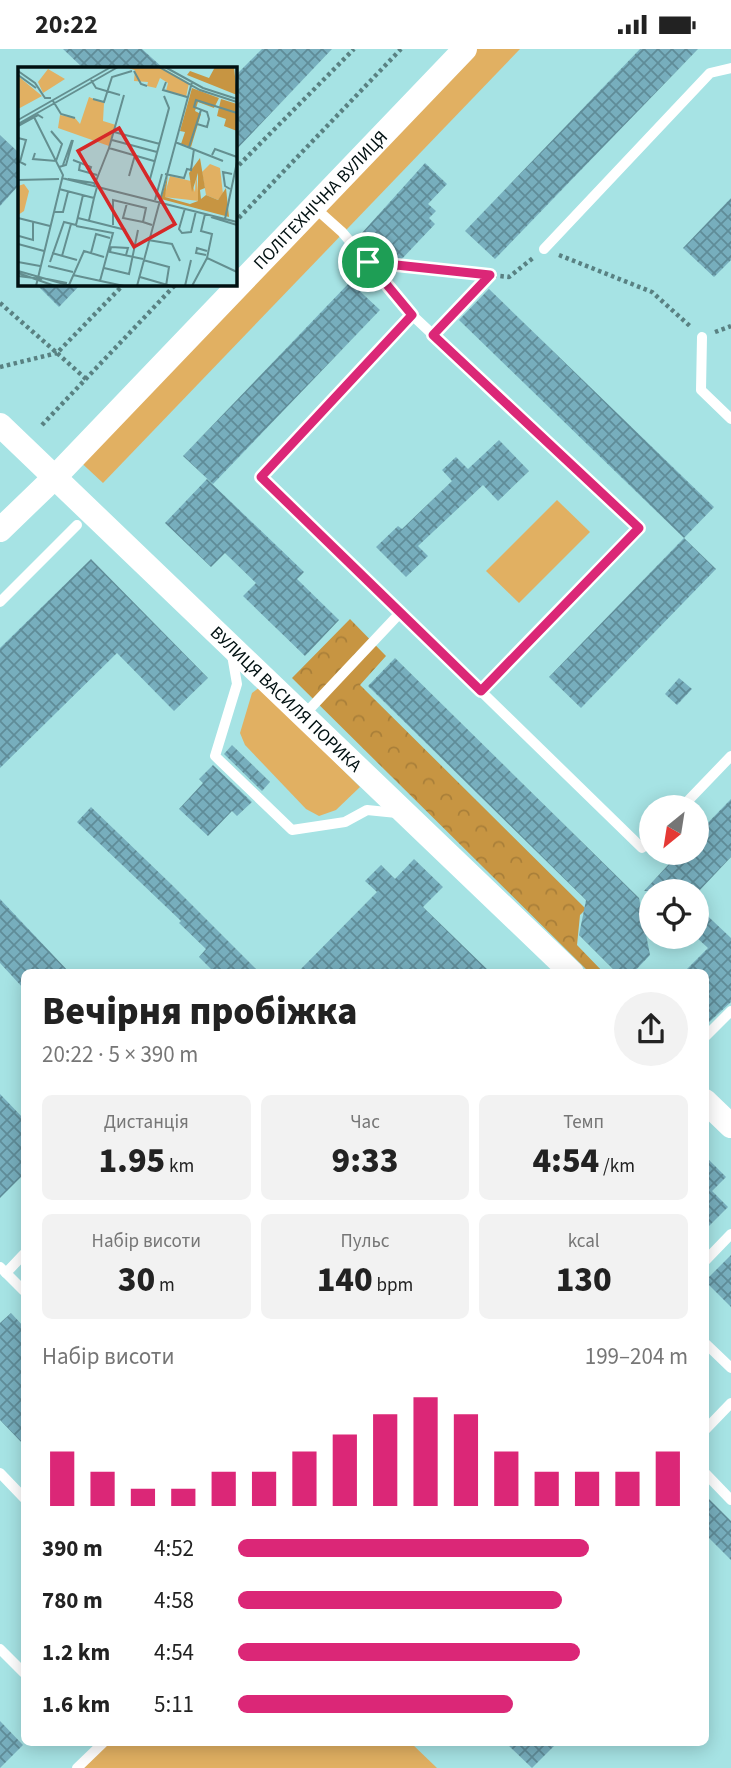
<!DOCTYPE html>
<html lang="uk">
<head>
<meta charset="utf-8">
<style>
	:root { --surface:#fff; --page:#f2f2f2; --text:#222; --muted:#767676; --accent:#db2777 }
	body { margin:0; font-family:"Source Sans 3",sans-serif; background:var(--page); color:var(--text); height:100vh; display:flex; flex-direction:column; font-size:26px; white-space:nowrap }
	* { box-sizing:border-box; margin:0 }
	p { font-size:23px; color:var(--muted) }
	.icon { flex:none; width:38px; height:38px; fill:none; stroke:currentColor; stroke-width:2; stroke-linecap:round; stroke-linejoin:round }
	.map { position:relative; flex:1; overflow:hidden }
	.panel { position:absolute; left:21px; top:920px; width:688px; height:777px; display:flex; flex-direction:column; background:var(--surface); border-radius:10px; box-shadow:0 4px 18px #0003 }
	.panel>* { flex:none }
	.needle { width:46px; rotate:210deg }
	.controls { position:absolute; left:639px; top:746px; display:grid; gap:14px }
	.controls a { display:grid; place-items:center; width:70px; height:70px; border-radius:50%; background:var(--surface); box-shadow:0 4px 18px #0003; font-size:35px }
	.pin { position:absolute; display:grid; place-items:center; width:60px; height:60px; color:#fff; margin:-30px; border:4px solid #fff; border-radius:50%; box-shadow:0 2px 7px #0007 }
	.round { display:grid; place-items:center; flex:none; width:74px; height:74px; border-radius:37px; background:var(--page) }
	.head { display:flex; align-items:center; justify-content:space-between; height:119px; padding:0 21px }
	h1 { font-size:38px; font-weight:800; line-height:52px }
	.stats { display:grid; grid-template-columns:repeat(3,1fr); gap:10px; height:119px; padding:7px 21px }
	.stats div { display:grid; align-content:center; border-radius:10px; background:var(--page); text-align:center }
	.stats b { font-size:35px; font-weight:800 }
	.stats small { font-size:19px; font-weight:400 }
	.stats p { font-size:19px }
	.chart { height:196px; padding:14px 21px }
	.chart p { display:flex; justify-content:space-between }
	.chart svg { width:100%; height:126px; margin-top:7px; stroke:var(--accent); stroke-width:6 }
	ul { padding:0 21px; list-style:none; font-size:23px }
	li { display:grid; grid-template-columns:112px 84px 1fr; align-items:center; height:52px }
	li i { height:18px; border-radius:9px; background:var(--accent) }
	.status { display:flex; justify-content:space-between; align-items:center; height:49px; padding:0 35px; background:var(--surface); direction:ltr }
	.status svg { height:19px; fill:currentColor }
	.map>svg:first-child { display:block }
</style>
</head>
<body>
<div class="status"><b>20:22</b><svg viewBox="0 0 49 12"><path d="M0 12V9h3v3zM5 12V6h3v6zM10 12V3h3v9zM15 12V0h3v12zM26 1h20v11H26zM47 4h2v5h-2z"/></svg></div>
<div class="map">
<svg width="731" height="1719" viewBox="0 0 731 1719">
	<defs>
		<pattern id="forest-crowns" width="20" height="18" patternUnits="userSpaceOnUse" patternTransform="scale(1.75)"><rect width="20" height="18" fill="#c79542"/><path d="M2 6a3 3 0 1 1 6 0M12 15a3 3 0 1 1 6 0" fill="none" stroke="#a97f39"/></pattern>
		<pattern id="building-cross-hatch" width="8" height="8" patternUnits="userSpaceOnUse" patternTransform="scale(1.75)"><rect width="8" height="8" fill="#77aebd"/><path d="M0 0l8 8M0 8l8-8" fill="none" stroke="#5f8c98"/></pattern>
	</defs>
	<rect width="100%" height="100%" fill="#a6e3e4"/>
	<g fill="#e1b062">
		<polygon points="465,0 520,0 103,434 74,407"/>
		<polygon points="557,451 590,483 519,554 486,522"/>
		<polygon points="260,638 360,738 336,761 319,767 306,760 245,696 240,684 252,644"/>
		<polygon points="104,1694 411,1694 437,1719 77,1719"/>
	</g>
	<polygon fill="url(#forest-crowns)" points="350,570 386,607 360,636 586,860 580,866 577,896 604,924 590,924 292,629"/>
	<g fill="url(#building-cross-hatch)">
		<polygon points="63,0 142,0 163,19 83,19"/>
		<polygon points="262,0 332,0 234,103 234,28"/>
		<polygon points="640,0 698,0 495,210 465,182"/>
		<polygon points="0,86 19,104 19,136 0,157"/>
		<polygon points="425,114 447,135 428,155 436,162 429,169 435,175 399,213 381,208 361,185"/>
		<polygon points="731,149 731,211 714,228 683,199"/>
		<polygon points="350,233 380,261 213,435 183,407"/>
		<polygon points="35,234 82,234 59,258"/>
		<polygon points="489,240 714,458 684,489 459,271"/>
		<polygon points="499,391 529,422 498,452 483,436 418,497 428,507 406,528 376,498 398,477 402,480 452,432 442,421 456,408 468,420"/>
		<polygon points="207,430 304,523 297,530 339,571 305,607 243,547 256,534 225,504 211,518 165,474"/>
		<polygon points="684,489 716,520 581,659 549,628"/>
		<polygon points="91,510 208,629 174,662 117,604 0,719 0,599"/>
		<polygon points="395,609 639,849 650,906 633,924 617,924 579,886 586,851 368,637"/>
		<polygon points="679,629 692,640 677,656 665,645"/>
		<polygon points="232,696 270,733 262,742 224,705"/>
		<polygon points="213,716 252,753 237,767 232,762 208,787 179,760 203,734 199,730"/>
		<polygon points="731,750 731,808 699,842 644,842 680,803 696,803 696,786"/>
		<polygon points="91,758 172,836 260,924 215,924 199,908 206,900 179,874 181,872 77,773"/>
		<polygon points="414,810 443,838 423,858 491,924 297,924 377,843 365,832 381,816 395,830"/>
		<polygon points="0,850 70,924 24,924 24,940 0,914"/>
		<polygon points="696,856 731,889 731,953 705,977 705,924 683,924 708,899 696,888"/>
		<polygon points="0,1045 24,1070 24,1125 0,1149"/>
		<polygon points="705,1107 726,1128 712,1142 728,1158 705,1181"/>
		<polygon points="731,1206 731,1258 705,1232"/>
		<polygon points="11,1264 24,1278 24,1396 0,1371 0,1274"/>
		<polygon points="705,1446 731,1472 731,1511 705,1485"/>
		<polygon points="0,1672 23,1696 0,1719"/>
		<polygon points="506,1694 557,1694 532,1719"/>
	</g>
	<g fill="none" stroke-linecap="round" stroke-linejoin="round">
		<g stroke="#598182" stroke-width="4.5" stroke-dasharray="3.5 3.5" stroke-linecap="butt">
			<polyline points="234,121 354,0"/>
			<polyline points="234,174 401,0"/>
			<polyline points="559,206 652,243 691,278"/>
			<polyline points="389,215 509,228 533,209"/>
			<polyline points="0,254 57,304"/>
			<polyline points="443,275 490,226"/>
			<polyline points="715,283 731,277"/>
			<polyline points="0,318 57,304"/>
			<polyline points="86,330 57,304 125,234"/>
			<polyline points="42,376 177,234"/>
		</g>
		<g stroke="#fff" stroke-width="10">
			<polyline points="314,158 342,183 412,266 261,428 642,799 651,790"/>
			<polyline points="544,200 710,24 731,19"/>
			<polyline points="412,266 639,479 481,642"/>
			<polyline points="702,288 701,341 731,370"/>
			<polyline points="0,553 77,476"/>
			<polyline points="232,606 237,635 215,707 292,781 345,773 367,761 397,764"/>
			<polyline points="304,666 400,564"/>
			<polyline points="682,758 731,707"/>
			<polyline points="705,988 731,962"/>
			<polyline points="705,1212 731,1185"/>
			<polyline points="0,1218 24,1242"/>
			<polyline points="6,1224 24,1205"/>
			<polyline points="705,1294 731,1319"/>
			<polyline points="705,1381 731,1354"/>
			<polyline points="0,1424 24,1449"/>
			<polyline points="705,1424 731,1451"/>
			<polyline points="0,1600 24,1624"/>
			<polyline points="77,1719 103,1694"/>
		</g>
		<g stroke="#fff" stroke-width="24">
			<path id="s1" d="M0,376L572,924"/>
			<path id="s2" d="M0,481L55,428L465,0"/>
			<polyline points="705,1052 731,1077"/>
		</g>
	</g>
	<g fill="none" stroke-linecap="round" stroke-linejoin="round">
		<g stroke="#fff" stroke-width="14">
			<polygon id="route" points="368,213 490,226 433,286 639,479 481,642 261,428 412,266"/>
		</g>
		<use href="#route" stroke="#db2777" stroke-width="9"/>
	</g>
	<g text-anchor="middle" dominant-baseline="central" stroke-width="7" stroke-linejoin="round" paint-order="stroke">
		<g font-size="18" fill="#001011" stroke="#a6e3e4">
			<text stroke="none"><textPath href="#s2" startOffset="460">ПОЛІТЕХНІЧНА ВУЛИЦЯ</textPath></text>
			<text stroke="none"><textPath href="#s1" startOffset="396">ВУЛИЦЯ ВАСИЛЯ ПОРИКА</textPath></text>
		</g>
	</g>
	<g transform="translate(18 18)">
		<rect width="219" height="219" fill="#a6e3e4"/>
		<path d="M107,0H143L171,16L168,30L148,24L150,16L142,11L138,21L129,19L130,15L116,14L117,3ZM30,2L47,12L25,26L20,15ZM0,9L24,29L0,42ZM71,30L86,36L85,54L98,58L91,79L40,61L42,48L57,51L62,57ZM192,97L202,101L205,127L200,133L188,128L184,105ZM178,105L181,134L146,130L152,109L173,114L177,125ZM6,117L11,124L6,144L0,148V119Z" fill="#e1b062"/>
		<path d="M197,0H216L219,28L169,8L172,4L191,11ZM174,21L201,31L196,41L180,35L177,44L183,47L173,80L163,77L167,65L162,64ZM203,32L219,37V64L206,59L208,52L199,49ZM182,91L187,121L182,123L183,132L188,128L200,133L208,121L211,150L143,132L150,108L147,130L172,137L180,134V106L174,125L171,106Z" fill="#c79542"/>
		<path fill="none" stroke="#648f90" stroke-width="2" d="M141,0L182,23L219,35M147,0L185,21L219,32M0,4L17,16L27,31H33M116,4L123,17L129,19M0,8L18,21M73,13L78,21L102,28M148,15L145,23L169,30M106,28L91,81L136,94M75,32L86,35L94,10L114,4M35,34L43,47L57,51M16,50L45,108L18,219M0,53L93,0M0,57L100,0M179,57L189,60L191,52L189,45L176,40L178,33L219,46M0,59L20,48L25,51M96,65L142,77M0,71L8,73L2,95L8,98M94,73L139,85M157,75L205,94M171,80L183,43M17,86L15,92L38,94L44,77L33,64M194,88L197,82L219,90M55,93L73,100L71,106M62,97L61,103L79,108M45,98L54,73M41,100L48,98L55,73M147,107L166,111L169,102L173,103L176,82M111,109L117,88M44,111L219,155M50,112L76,116M132,112L151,41L146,29M0,113L41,112M76,119L91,81M41,122L76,131L79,120M212,122L207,119L205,105L214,107M137,133L144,107M109,136L105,151L125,155M167,141L161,162L164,166L173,165L178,144M36,145H45L50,125M187,147L183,164L194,167L189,191L219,205M193,150L219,158M0,151L32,159M60,151L108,163M207,152L219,95M71,153L76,131M95,158V133L128,141L125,155L134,158M58,159L95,166L82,214M1,169L15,173V155M130,173L154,177L162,194M0,177L26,184M34,186L59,193M73,186L78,167L92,171M108,188L110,181L93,180L92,185L125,192M188,188L178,186L179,181L189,184M44,189L53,157M125,193L151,200L148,219M0,195L22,199M32,195L46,155L58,158L65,128M30,199L55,205M86,201L111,207L120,163M0,204L53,219M0,206L37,219M55,208L106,219M0,209L24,212M122,210L153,219M24,211L49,216M51,218L66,184L86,190M119,219L174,15M167,219L173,193M174,219L189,191"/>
		<path fill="#d62828" fill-opacity="0.15" stroke="#d62828" stroke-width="3.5" d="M101,61L157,157L116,180L60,84Z"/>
		<rect width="219" height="219" fill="none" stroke="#001011" stroke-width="3.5"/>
	</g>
</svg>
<div class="controls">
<a><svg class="needle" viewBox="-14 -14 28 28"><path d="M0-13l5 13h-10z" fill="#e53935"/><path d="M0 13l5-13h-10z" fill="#767676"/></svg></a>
<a><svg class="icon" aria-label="locate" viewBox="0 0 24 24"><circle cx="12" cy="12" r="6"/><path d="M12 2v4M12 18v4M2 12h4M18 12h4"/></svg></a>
</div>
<div class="pin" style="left:368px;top:213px;background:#1e9e55"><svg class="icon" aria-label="arrive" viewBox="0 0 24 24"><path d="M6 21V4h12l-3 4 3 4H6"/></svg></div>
<section class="panel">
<div class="head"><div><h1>Вечірня пробіжка</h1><p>20:22 · 5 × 390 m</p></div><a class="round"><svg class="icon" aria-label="share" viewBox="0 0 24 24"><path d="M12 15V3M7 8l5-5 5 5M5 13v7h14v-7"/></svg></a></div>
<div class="stats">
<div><p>Дистанція</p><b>1.95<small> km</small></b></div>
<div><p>Час</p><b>9:33</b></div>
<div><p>Темп</p><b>4:54<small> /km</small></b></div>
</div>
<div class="stats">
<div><p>Набір висоти</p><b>30<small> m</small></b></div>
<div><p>Пульс</p><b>140<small> bpm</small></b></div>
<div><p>kcal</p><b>130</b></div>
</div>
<div class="chart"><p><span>Набір висоти</span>199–204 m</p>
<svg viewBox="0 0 160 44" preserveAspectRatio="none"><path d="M5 44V25M15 44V32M25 44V38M35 44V38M45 44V32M55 44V32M65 44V25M75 44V19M85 44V12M95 44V6M105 44V12M115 44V25M125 44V32M135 44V32M145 44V32M155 44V25"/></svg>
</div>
<ul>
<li><b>390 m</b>4:52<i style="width:78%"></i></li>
<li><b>780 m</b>4:58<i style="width:72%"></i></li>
<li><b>1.2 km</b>4:54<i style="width:76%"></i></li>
<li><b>1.6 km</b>5:11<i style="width:61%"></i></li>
</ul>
</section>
</div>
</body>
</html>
